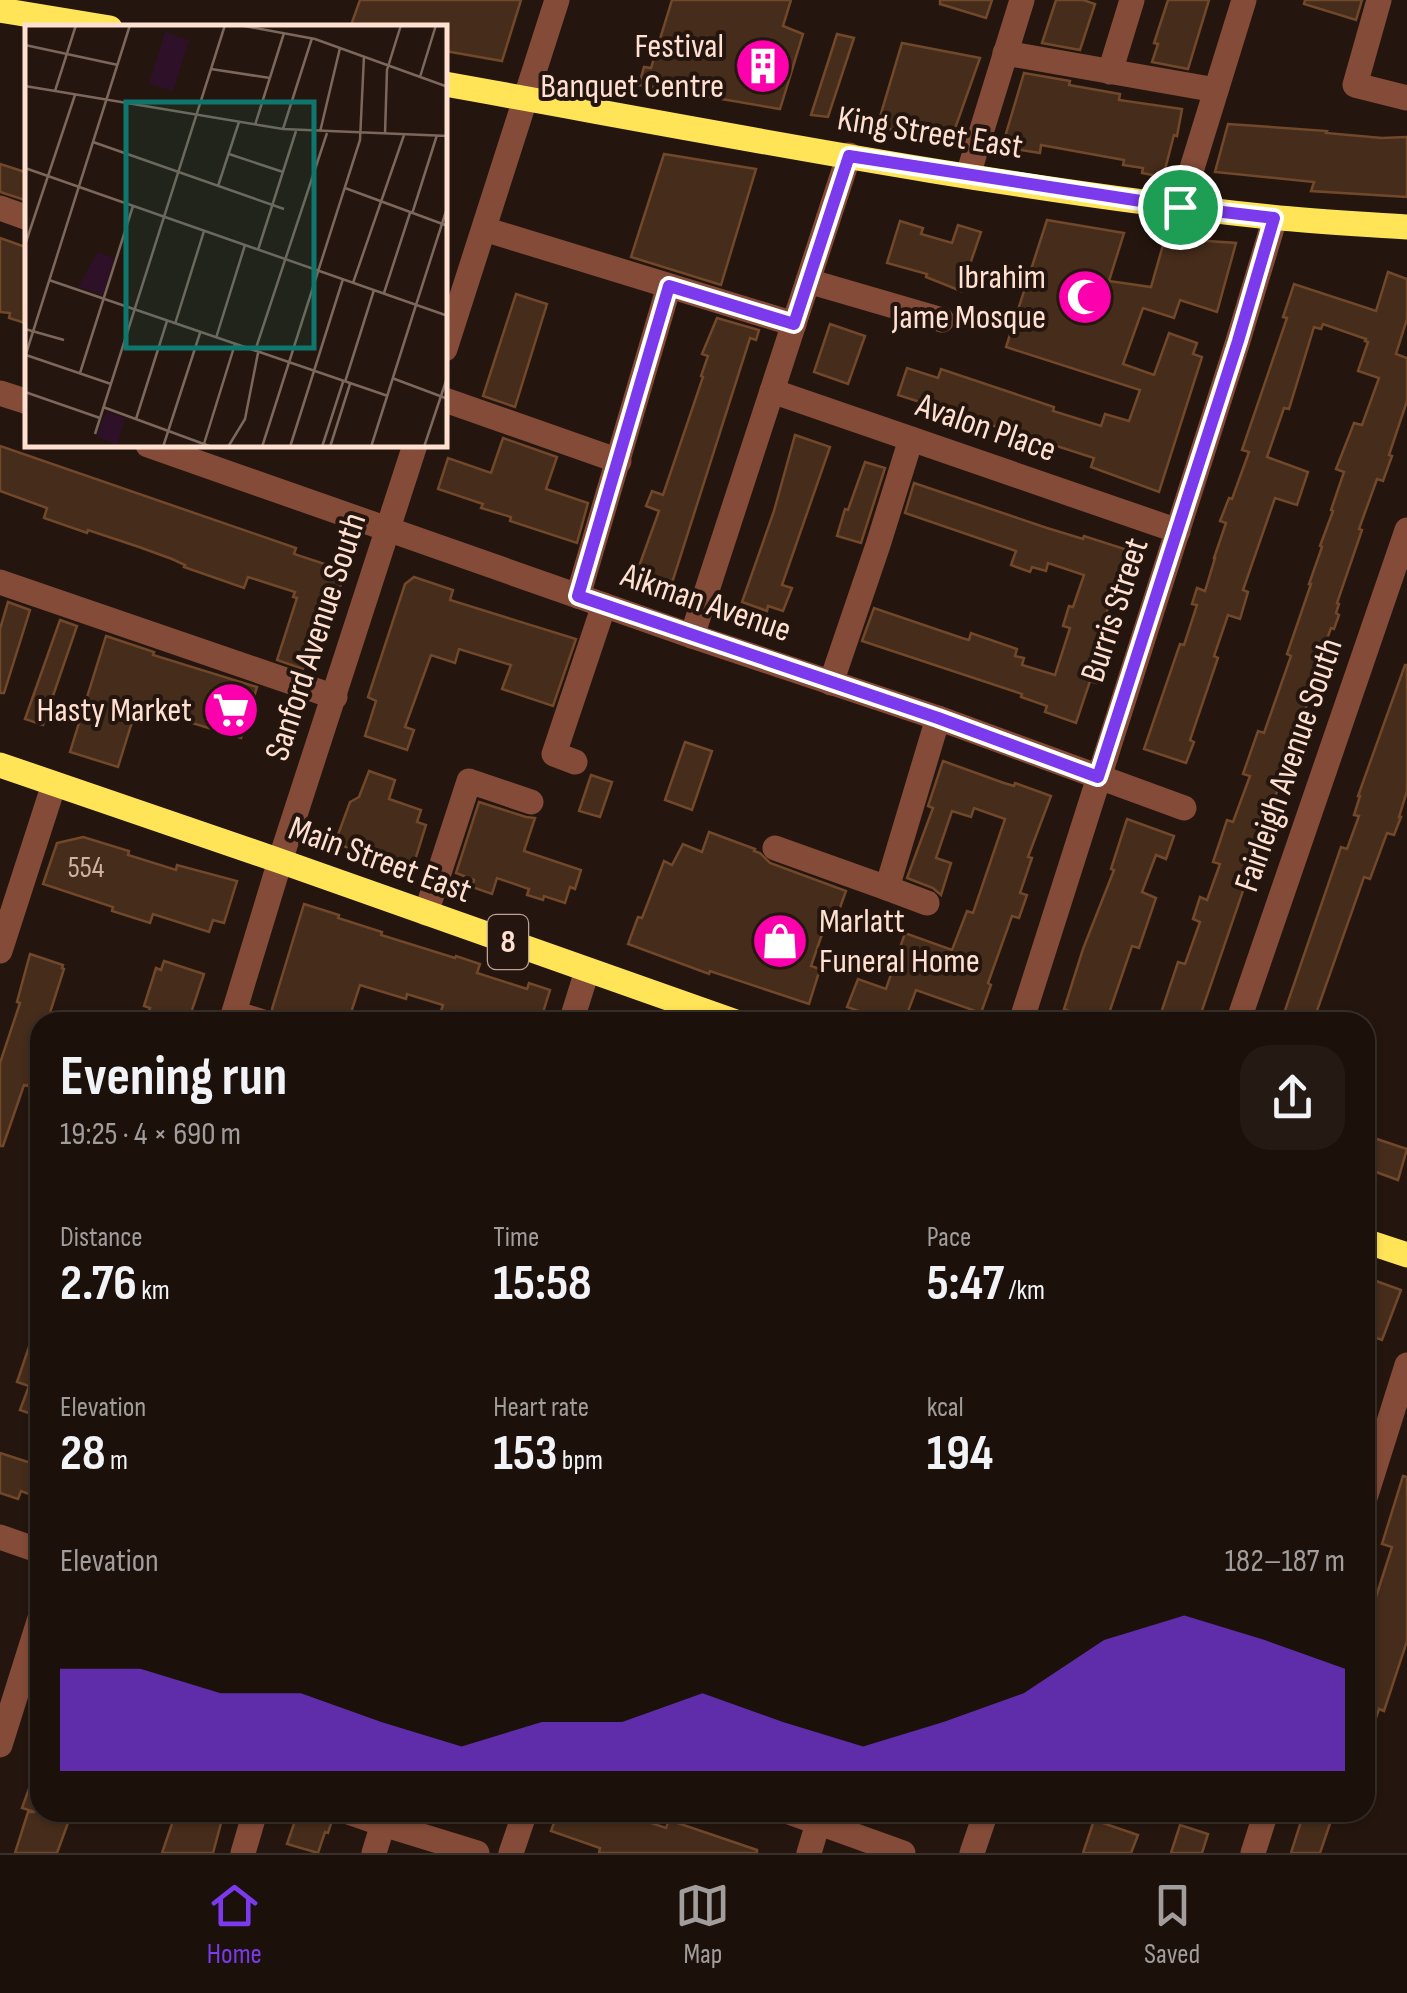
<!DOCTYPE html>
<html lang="en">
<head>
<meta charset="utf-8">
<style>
	:root { --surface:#1b100a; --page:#241913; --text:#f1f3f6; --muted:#a09d9c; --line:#39302b; --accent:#7c3aed }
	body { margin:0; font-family:"Sofia Sans Condensed",sans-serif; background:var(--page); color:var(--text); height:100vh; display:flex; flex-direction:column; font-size:38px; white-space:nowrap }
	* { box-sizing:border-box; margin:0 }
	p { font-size:32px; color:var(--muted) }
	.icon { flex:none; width:55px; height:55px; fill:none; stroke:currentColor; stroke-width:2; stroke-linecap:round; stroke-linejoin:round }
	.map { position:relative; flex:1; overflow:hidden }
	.side { position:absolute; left:30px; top:1012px; width:1345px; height:810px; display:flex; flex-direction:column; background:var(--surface); border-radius:30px; box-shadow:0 2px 8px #0004,0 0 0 2px var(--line) }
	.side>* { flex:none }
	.pin { position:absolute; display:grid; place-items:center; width:85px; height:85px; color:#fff; margin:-42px; border:5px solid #fff; border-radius:50%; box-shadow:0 2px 10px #0007 }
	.round { display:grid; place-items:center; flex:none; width:105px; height:105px; border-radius:30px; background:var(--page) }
	.head { display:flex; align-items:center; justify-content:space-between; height:170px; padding:0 30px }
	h1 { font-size:55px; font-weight:700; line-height:75px }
	.figures { display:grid; grid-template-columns:repeat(3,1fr); gap:15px; height:170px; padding:10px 30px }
	.figures div { display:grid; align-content:center }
	.figures b { font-size:50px; font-weight:700 }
	.figures small { font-size:28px; font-weight:400 }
	.figures p { font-size:28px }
	.chart { height:280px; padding:20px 30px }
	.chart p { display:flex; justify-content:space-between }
	.chart svg { width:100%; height:180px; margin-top:10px; fill:var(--accent); opacity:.7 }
	.menu { display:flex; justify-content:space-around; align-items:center; height:140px; border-top:2px solid var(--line); background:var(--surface); font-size:28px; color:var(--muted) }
	.menu a { display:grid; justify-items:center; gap:5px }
	.menu .current { color:var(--accent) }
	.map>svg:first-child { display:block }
</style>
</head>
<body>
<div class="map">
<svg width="1407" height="1853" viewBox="0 0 1407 1853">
	<rect width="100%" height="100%" fill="#24160e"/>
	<g fill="#462c1a" stroke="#72482b" stroke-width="2.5">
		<polygon points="360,0 521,0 502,61 445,51 445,28 350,28"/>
		<polygon points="672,0 791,0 783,26 803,34 780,109 639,85 644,67 651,68"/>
		<polygon points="940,0 992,0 986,18 940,4"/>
		<polygon points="1056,0 1083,0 1095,4 1080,50 1042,43"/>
		<polygon points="1168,0 1209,0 1188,69 1152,62 1158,44 1154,43"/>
		<polygon points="1305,0 1362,0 1356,20 1304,4"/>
		<polygon points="837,34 854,38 828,117 811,115"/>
		<polygon points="902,43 980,58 951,140 877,127"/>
		<polygon points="1024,73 1070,81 1069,85 1120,94 1119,100 1182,109 1177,136 1174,135 1163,177 1142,173 1143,168 1123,165 1124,160 1041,145 1040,153 1002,147"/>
		<polygon points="1228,124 1327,131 1326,133 1382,138 1407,137 1407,197 1311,191 1314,182 1215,172"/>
		<polygon points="664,154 756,169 721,285 631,257"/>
		<polygon points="0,164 28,173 28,201 0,192"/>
		<polygon points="1047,220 1124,233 1109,281 1151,287 1165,238 1236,243 1217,312 1180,300 1174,318 1143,308 1123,364 1154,375 1169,333 1197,343 1193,354 1202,357 1159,492 1091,467 1094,458 898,395 907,368 938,378 941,369 1054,407 1053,411 1101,426 1105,414 1129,421 1140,390 1006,347"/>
		<polygon points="900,221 923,228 921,234 952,243 958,225 981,232 961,291 926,277 927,274 887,263"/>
		<polygon points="0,238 28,248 28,324 9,318 10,313 0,312"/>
		<polygon points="1388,272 1407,279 1407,319 1396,354 1407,358 1407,401 1389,455 1392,456 1383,481 1377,479 1359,529 1362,530 1337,603 1339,604 1336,613 1339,615 1334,629 1331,628 1313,677 1316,678 1198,1022 1158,1022 1178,962 1185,964 1200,922 1193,919 1200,897 1207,900 1220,864 1213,862 1227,820 1233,822 1250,776 1243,774 1258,731 1264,733 1291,656 1287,654 1311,584 1309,584 1322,547 1320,546 1333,511 1331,510 1344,472 1336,469 1354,423 1362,425 1379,378 1358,371 1368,342 1365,341 1366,339 1323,324 1321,329 1314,327 1289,409 1284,408 1267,457 1308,472 1297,505 1275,498 1243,590 1248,592 1240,619 1228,615 1214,656 1218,658 1190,740 1194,742 1186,763 1144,749 1180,644 1184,645 1197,605 1192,604 1197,588 1205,591 1215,558 1214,558 1226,523 1220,521 1229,498 1232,499 1249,452 1242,450 1287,318 1283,317 1294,284 1376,311"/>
		<polygon points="516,294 547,304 515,407 483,396"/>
		<polygon points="717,318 759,330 756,340 750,338 672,583 637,572 659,511 646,506 652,491 663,495 703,377 701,376 708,356 702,354"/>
		<polygon points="830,324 865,336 848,384 814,372"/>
		<polygon points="795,435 830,447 782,585 792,588 783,611 768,606 767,611 742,602 774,511"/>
		<polygon points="503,438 557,457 546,489 588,503 577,543 510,521 511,517 481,508 483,504 438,489 448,458 491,473"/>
		<polygon points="0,446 296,548 294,554 346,571 337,595 327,592 303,669 277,660 297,598 293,597 295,592 248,577 244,588 184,567 185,565 172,559 139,547 88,530 87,533 44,518 47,508 0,491"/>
		<polygon points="865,462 885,468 861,543 837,536 845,509 848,510"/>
		<polygon points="914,483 1047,528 1083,539 1084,536 1137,553 1127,582 1118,579 1105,617 1108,618 1096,657 1104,659 1096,683 1090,681 1076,723 1045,712 1047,706 1021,697 1022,694 862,641 874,608 962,638 969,640 971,633 1017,649 1015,656 1024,658 1022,665 1055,675 1070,628 1063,626 1069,606 1073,607 1084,575 1048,563 1046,571 1032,567 1030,572 1011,565 1016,551 905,513"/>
		<polygon points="414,577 453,590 450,600 576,639 553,706 502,689 511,665 459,649 455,663 431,655 405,727 414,730 407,750 365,736 376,701 368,697 405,584"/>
		<polygon points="8,602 30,610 4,693 0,693 0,629"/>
		<polygon points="60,620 77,626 43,725 25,719"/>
		<polygon points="106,636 154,652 153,655 257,687 241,738 137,706 118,767 70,752"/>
		<polygon points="1405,665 1407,665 1407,791 1399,817 1401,817 1394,835 1387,833 1370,879 1364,877 1313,1022 1281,1022 1341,847 1347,849 1359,816 1354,815 1360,796 1358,796"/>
		<polygon points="685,742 712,751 692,810 665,800"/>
		<polygon points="943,761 1004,783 1014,786 1015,783 1051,796 1028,857 1032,858 1020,893 1027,895 1019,918 1012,916 988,983 991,985 981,1013 916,990 904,1022 879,1022 876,1017 847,1007 858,979 886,989 905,933 952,950 967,911 973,913 1005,819 974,808 971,817 952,811 936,858 951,863 941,895 933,888 907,878 933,808 928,806"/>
		<polygon points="369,771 395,780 389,799 421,810 417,822 426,825 412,870 340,845 336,840 350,802 359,797"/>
		<polygon points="591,775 612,782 600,817 579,811"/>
		<polygon points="479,802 526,817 535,818 524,851 581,870 575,889 570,887 565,903 544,896 543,900 527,895 529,889 497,878 492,894 472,887 474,880 456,873"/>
		<polygon points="1127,819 1174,836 1166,859 1156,855 1142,892 1156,898 1139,948 1132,946 1106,1022 1095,1022 1064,1009 1083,949 1114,870 1111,869"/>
		<polygon points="709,832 755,849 754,851 760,853 770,863 846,891 837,916 829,914 811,966 820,969 809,1004 710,971 709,974 628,944 638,917 642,918 664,861 672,865 683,844 702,852"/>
		<polygon points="83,837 129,851 128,855 176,870 177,865 237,881 224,923 213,920 209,932 153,914 150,923 112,911 113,907 43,884 57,843"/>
		<polygon points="304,904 339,915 338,918 382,932 381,935 455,958 456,956 480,964 477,973 527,989 529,983 550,990 540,1022 498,1022 459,1011 457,1019 440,1014 443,1005 407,994 406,999 360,985 348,1022 285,1022 279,1020 272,1009"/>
		<polygon points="30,954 63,965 62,968 64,969 47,1022 40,1022 40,1065 36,1063 28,1086 24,1085 3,1146 0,1146 0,1063 20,1003 17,1002"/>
		<polygon points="164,961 204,974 188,1022 145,1022 150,1008 144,1006 156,968 161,970"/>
		<polygon points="1365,1135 1407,1149 1398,1180 1365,1168"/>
		<polygon points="1365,1277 1401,1290 1382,1340 1365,1334"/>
		<polygon points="37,1323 40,1324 40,1417 20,1410 29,1386 17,1382"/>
		<polygon points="0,1453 40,1466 40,1498 21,1491 18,1499 0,1493"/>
		<polygon points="1403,1476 1407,1477 1407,1641 1384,1711 1379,1709 1368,1741 1365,1741 1365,1631 1392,1547 1382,1544"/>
		<polygon points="38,1764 40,1764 40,1812 72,1812 57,1853 15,1853 28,1812 35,1812 22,1808"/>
		<polygon points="176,1812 224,1812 213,1853 162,1853"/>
		<polygon points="298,1812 332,1812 333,1817 328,1833 325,1832 318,1853 287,1844"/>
		<polygon points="558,1812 637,1812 636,1818 666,1828 669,1820 757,1850 757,1853 599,1853 600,1848 551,1831"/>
		<polygon points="1304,1812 1334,1812 1320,1853 1291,1853"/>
		<polygon points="1094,1820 1138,1835 1131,1853 1083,1853"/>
		<polygon points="1180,1825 1208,1834 1202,1853 1171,1853"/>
	</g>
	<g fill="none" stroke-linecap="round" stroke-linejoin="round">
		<g stroke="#844b38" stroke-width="25">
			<polyline points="1379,0 1355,85 1407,98"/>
			<polyline points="1005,53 1216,90"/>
			<polyline points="1110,72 1132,0"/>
			<polyline points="968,175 1022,0"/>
			<polyline points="1180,207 1244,0"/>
			<polyline points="0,208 28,218"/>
			<polyline points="484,229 794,324"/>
			<polyline points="808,281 942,320"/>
			<polyline points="445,349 557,0"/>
			<polyline points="772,391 1178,531"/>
			<polyline points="0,393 28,402"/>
			<polyline points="445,400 619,461"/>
			<polyline points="148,445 692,636 938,718 1184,808"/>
			<polyline points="0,582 335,697"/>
			<polyline points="578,596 669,286"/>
			<polyline points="692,636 849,155"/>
			<polyline points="831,683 878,545 911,439"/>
			<polyline points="575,762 554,754 604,605"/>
			<polyline points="775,848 887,888 938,718"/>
			<polyline points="887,888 927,903"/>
			<polyline points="426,913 469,781 531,802"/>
			<polyline points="0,951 54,784"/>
			<polyline points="234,1013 263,1022"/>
			<polyline points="231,1022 280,861 415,445"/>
			<polyline points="571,1022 587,971"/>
			<polyline points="1021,1022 1238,341 1275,218"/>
			<polyline points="1238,1022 1407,530"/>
			<polyline points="1365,1498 1407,1365"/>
			<polyline points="0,1537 40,1551"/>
			<polyline points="0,1745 40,1618"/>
			<polyline points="348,1812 383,1824"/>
			<polyline points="789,1812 903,1853"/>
			<polyline points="243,1853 255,1812"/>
			<polyline points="374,1853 383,1824 477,1853"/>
			<polyline points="511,1853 525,1812"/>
			<polyline points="809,1853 818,1823"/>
			<polyline points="972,1853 986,1812"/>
			<polyline points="1253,1853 1266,1812"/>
		</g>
		<g stroke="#ffe458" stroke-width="25">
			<polyline points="0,10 110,28"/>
			<path d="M445,84C719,133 994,188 1270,217C1316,222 1362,224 1407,227"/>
			<polyline points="0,765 280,861 736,1022"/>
			<polyline points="1365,1241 1407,1255"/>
		</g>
	</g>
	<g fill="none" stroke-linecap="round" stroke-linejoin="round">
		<g stroke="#fff" stroke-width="20">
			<polygon id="route" points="849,156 1180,207 1274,218 1238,341 1098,777 938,718 578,596 669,286 794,324"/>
		</g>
		<use href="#route" stroke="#7c3aed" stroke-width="12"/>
	</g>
	<defs>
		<g id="building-disc" transform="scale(2.875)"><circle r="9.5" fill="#fc00ae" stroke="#24160e"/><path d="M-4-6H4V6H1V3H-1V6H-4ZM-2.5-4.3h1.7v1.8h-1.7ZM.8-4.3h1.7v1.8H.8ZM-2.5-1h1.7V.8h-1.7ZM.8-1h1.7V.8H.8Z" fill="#fff"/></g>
		<g id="mosque-disc" transform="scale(2.875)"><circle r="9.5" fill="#fc00ae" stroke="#24160e"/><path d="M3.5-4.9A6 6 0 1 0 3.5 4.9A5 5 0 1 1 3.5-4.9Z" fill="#fff"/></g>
		<g id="supermarket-disc" transform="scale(2.875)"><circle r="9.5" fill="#fc00ae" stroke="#24160e"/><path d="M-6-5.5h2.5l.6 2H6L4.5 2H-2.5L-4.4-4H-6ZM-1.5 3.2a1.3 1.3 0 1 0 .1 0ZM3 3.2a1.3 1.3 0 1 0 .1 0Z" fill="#fff"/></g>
		<g id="shop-disc" transform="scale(2.875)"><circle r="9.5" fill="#fc00ae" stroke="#24160e"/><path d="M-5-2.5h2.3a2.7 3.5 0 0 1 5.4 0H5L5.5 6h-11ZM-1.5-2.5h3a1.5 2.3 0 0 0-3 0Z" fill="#fff"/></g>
	</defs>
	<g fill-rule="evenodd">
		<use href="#building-disc" x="763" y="66"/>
		<use href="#mosque-disc" x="1085" y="297"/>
		<use href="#supermarket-disc" x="231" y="710"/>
		<use href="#shop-disc" x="780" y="941"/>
	</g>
	<g text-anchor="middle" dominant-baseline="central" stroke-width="8" stroke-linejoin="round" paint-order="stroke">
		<g font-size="30" fill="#d1b3a3">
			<text x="86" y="868">554</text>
		</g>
		<rect fill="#24160e" stroke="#bda396" stroke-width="2.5" x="488" y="915" width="40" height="54" rx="8"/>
		<g font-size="32" font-weight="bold" fill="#ffe0d1">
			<text x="508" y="942">8</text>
		</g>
		<g font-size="35" fill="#ffe0d1" stroke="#24160e" text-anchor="end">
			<text x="724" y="46">Festival<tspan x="724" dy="40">Banquet Centre</tspan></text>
			<text x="1046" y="277">Ibrahim<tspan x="1046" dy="40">Jame Mosque</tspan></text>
			<text x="192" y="710">Hasty Market</text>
			<text x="819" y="921" text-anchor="start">Marlatt<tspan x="819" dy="40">Funeral Home</tspan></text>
		</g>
		<g font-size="35" fill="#ffe0d1" stroke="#24160e">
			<text transform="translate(930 133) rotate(9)">King Street East</text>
			<text transform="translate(986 428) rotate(19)">Avalon Place</text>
			<text transform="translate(706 603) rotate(19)">Aikman Avenue</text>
			<text transform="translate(1115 610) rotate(-72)">Burris Street</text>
			<text transform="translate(316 637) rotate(-72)">Sanford Avenue South</text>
			<text transform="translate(1289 765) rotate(-71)">Fairleigh Avenue South</text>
			<text transform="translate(380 860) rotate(20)">Main Street East</text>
		</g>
	</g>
	<g transform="translate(25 25)">
		<rect width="422" height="422" fill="#24160e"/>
		<path d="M140,7L164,15L148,66L124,59ZM73,227L89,233L78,270L53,262ZM81,387L100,393L92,420L72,411Z" fill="#2e1129"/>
		<path fill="none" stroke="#7c675c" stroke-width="2.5" d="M214,0L290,14L423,62M0,20L93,40M186,44L245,53M395,52L411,0M0,61L258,104L423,111M30,66L51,0M230,100L259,8M258,104L287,13M295,107L315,23M360,109L362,45L376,0M68,117L259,184M204,129L258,147M0,143L423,291M193,161L214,97M320,163L423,201M387,189L412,110M0,220L50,70M233,225L271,106M24,255L363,371M328,258L379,110M359,268L385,188M391,280L423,180M150,299L179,206M0,304L39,315M191,313L220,220M230,326L302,108M1,330L86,359M0,332L105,0M55,348L108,181M367,353L423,374M320,357L349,265M0,367L75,393M78,382L187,422M111,394L142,296M70,409L200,0M138,422L175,308M178,422L210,319M203,422L220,394L233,328M237,422L335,115L339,31M265,422L318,254M297,422L318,357M305,422L325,359M346,422L391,280M399,422L423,350"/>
		<path fill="#0f766e" fill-opacity="0.15" stroke="#0f766e" stroke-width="5" d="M101,77H289V323H101Z"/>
		<rect width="422" height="422" fill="none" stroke="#ffe0d1" stroke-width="5"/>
	</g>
</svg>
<div class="pin" style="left:1180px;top:207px;background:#1e9e55"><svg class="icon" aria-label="arrive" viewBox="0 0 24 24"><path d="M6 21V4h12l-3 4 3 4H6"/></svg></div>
<section class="side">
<div class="head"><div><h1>Evening run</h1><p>19:25 · 4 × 690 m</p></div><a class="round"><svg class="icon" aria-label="share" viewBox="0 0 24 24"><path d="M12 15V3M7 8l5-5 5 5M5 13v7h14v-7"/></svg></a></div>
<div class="figures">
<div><p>Distance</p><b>2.76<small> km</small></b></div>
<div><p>Time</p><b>15:58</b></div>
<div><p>Pace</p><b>5:47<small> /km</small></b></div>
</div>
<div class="figures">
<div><p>Elevation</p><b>28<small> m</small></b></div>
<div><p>Heart rate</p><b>153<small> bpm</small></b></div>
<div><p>kcal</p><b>194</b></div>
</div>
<div class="chart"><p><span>Elevation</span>182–187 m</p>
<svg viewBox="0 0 160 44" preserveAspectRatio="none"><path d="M0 44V19L10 19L20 25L30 25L40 32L50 38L60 32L70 32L80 25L90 32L100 38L110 32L120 25L130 12L140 6L150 12L160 19V44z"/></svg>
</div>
</section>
</div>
<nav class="menu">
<a class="current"><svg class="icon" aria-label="home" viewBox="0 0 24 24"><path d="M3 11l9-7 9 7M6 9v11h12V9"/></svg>Home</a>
<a><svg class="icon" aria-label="map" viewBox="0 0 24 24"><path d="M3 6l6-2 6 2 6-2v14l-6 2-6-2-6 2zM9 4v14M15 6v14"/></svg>Map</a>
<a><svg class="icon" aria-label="saved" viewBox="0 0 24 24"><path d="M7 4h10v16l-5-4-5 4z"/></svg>Saved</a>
</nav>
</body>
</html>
